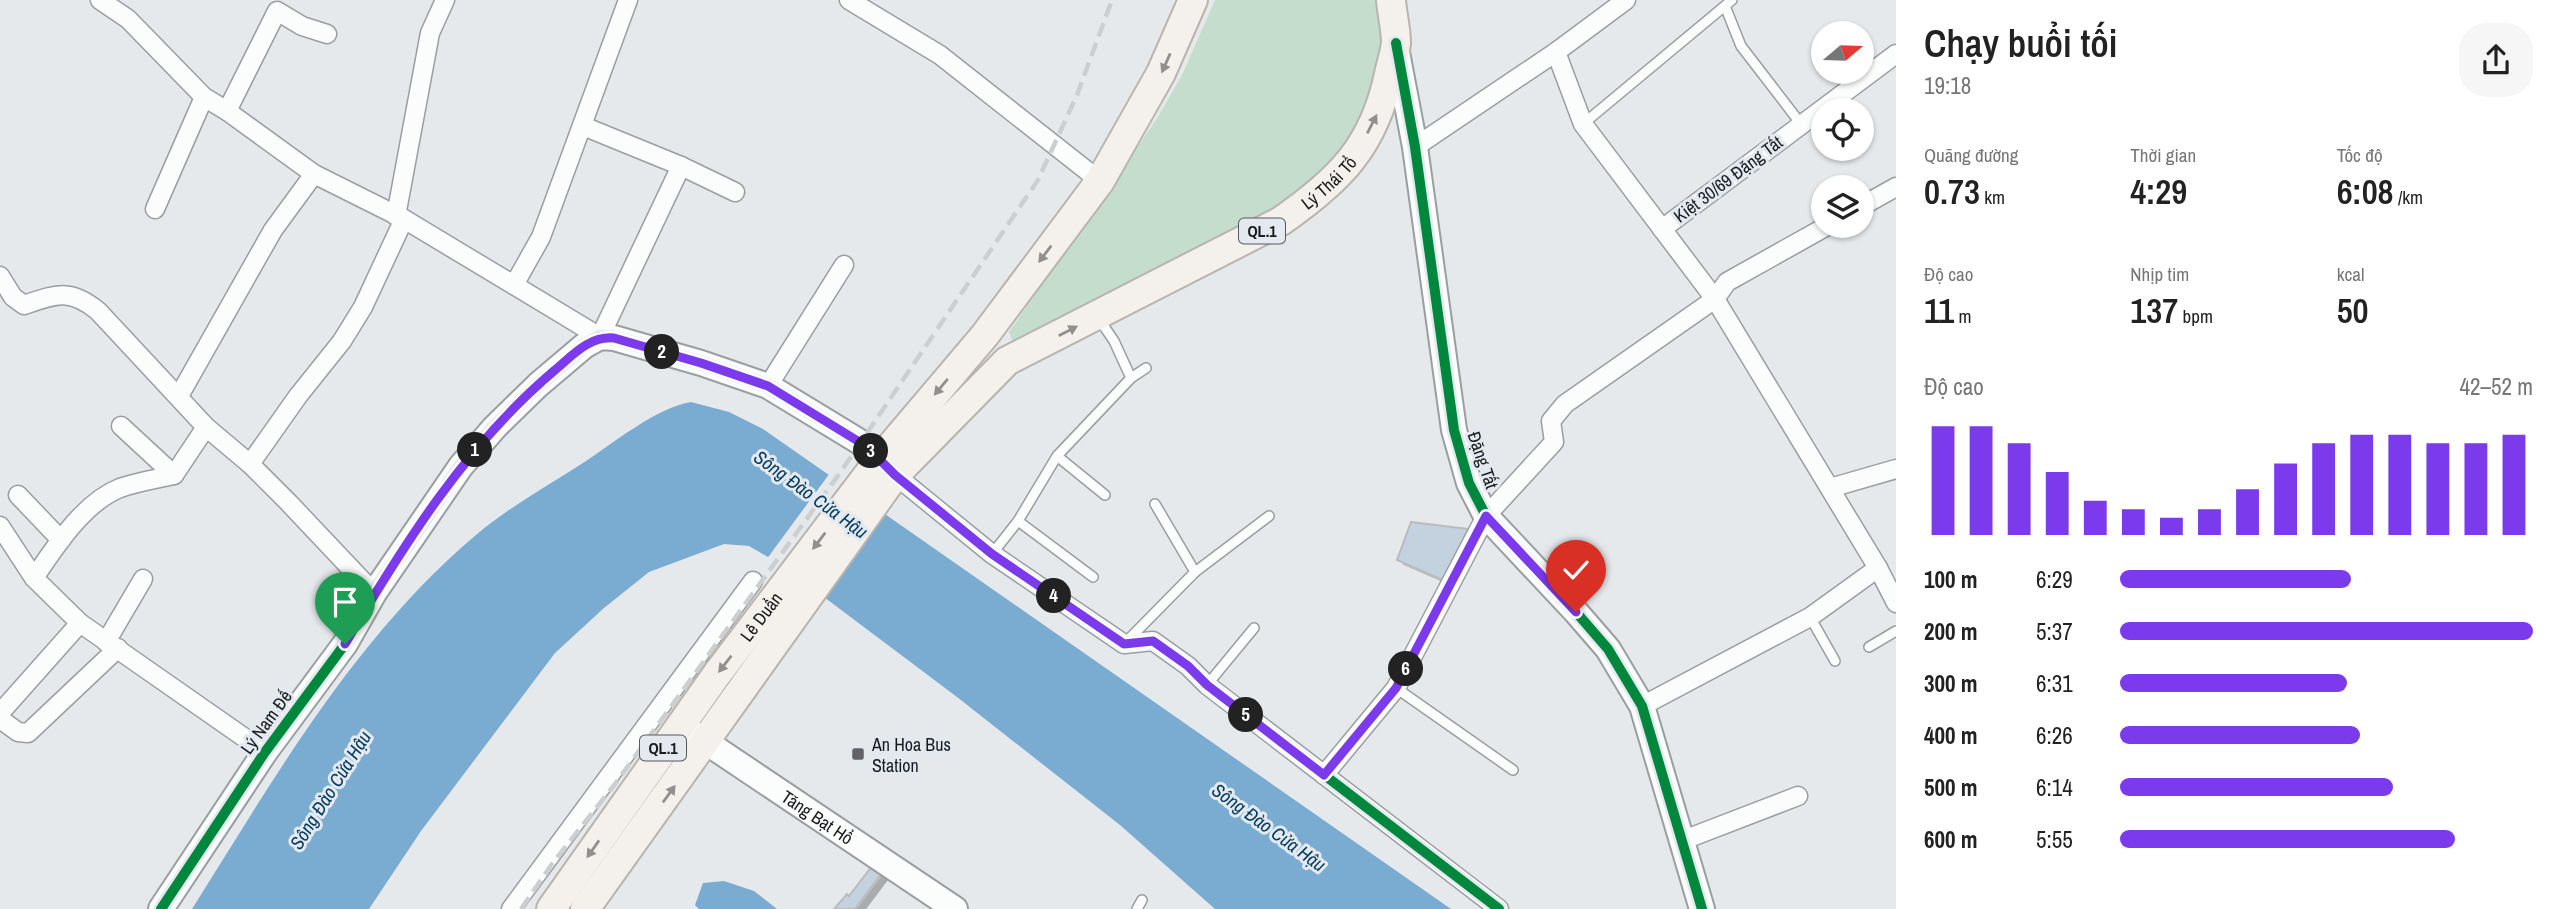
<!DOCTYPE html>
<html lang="vi">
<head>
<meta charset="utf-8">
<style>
	:root { --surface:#fff; --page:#f6f6f6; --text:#222; --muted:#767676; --accent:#7c3aed }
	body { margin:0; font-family:"Archivo Narrow",sans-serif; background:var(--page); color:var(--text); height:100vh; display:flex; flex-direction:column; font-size:26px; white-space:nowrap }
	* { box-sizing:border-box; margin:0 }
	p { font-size:23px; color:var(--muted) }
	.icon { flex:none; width:38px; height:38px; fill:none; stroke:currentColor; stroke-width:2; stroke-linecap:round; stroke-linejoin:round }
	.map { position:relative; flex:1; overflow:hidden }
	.sheet { display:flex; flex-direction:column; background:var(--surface); width:665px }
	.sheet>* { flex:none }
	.needle { width:46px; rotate:71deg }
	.buttons { position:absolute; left:1811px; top:21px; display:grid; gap:14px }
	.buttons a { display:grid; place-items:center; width:63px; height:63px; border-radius:50%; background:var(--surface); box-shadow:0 2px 5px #0004; font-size:35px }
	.pin { position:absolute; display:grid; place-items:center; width:60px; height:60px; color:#fff; margin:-72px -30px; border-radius:50% 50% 50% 0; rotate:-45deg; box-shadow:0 0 7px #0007 }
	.pin .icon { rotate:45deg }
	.km { position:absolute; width:35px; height:35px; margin:-18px; border-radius:50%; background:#222; color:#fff; font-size:19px; line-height:35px; text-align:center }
	.round { display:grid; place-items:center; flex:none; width:74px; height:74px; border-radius:28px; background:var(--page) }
	.headline { display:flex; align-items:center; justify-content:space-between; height:119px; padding:0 28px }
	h1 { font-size:38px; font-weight:600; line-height:52px }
	.figures { display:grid; grid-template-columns:repeat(3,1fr); gap:10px; height:119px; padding:7px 28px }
	.figures div { display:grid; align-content:center }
	.figures b { font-size:35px; font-weight:600 }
	.figures small { font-size:19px; font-weight:400 }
	.figures p { font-size:19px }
	.chart { height:196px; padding:14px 28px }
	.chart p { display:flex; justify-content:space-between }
	.chart svg { width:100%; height:126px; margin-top:7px; stroke:var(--accent); stroke-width:6 }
	ul { padding:0 28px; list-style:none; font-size:23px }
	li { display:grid; grid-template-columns:112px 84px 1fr; align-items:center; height:52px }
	li i { height:18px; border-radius:9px; background:var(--accent) }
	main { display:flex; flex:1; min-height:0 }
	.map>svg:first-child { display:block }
</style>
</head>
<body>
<main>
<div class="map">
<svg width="1896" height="909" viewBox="0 0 1896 909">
	<defs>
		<filter id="shadow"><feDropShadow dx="7" dy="4" stdDeviation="0" flood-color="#0004"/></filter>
	</defs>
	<rect width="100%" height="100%" fill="#e6e9ec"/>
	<path fill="#c4ddcc" d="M1215,0H1382C1386,96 1353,154 1275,209L1022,344L1013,342L1009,332L1156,120L1182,75Z"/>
	<g fill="#7aabd1">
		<path d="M691,402L729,412L763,429L1451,909H1215L1120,825L957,697L780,564L749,546L724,544L649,572L604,608L555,653L421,831L369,909H192C275,777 355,637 476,535C509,507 549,485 586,461C615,442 656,408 691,402Z"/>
		<polygon points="724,881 754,891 777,909 699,909 695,905 703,883"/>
	</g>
	<polygon fill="#e6e9ec" points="830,473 843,482 780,568 766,560"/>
	<g fill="#c4d1de" stroke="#b9bbbd" stroke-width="2" filter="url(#shadow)">
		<polygon points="1411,522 1469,529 1445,581 1397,560"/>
		<polygon points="872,866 882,873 855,909 834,909 847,894 849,896"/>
	</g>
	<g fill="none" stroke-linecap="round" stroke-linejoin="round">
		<g stroke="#9b9ea0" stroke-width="12">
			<g id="lane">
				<polyline points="1725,6 1741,46 1801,124"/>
				<polyline points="1583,124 1732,0"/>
				<polyline points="1099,319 1114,341 1131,378"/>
				<polyline points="1057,456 1105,495"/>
				<polyline points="1155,504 1195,572"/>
				<polyline points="1018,521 1093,577"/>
				<polyline points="992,554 1018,521 1057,456 1131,378 1146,368"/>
				<polyline points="1810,617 1835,661"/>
				<polyline points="1127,641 1195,572 1269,516"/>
				<polyline points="1869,647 1896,631"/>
				<polyline points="1207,685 1254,628"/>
				<polyline points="1396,688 1513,770"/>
				<polyline points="1137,909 1142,900"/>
			</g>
		</g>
		<g stroke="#9b9ea0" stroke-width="21">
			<g id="street">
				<polyline points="100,0 128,19 204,97 227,111 314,174 404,219 600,337 681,166"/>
				<polyline points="849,0 940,55 1100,181"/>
				<polyline points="1556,52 1583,124 1715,299 1878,568 1896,603"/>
				<polyline points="227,111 277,11 302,26 327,34"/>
				<polyline points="583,126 681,166 735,192"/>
				<polyline points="1415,147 1556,52 1626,0"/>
				<polyline points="1862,206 1896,187"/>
				<polyline points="155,209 204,97"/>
				<polyline points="396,216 430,33 445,0"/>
				<polyline points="1662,229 1896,54"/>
				<path d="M0,276L13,297L24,305C56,294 70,288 98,311L206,427L250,464L289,503L374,593"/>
				<polyline points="514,285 541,237 628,0"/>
				<polyline points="768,386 844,265"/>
				<polyline points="179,396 273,230 314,174"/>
				<polyline points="121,426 174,475"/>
				<polyline points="250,464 298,396 342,341 363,307 404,219"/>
				<polyline points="895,475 992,554 1124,644 1153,641 1188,666 1207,685 1499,909"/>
				<polyline points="1830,488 1896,469"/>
				<polyline points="18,495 61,540"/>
				<polyline points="0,526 34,578 80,623 265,752"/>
				<path d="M34,578C55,547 84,502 120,488C137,482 156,479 174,475L206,427"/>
				<polyline points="106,642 143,579"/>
				<polyline points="1642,706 1810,617 1878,568"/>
				<polyline points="0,713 80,623"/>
				<polyline points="0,719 18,732 28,733 118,648"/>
				<polyline points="1324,775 1396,688 1486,516 1554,442 1551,421 1565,404 1715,299 1727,282 1827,226"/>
				<polyline points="1681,841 1798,796"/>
				<polyline points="511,909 753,581"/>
			</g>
		</g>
		<g stroke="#9b9ea0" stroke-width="28">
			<g id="secondary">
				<polyline points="1396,47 1415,147 1454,430 1469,483 1486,516 1576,612 1608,649 1642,706 1702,909"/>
				<path id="s1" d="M688,730L955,909"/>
				<polyline points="161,909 265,752 345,644 374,593 461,466 495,427 538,385 584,346 600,337 614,338 701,363 768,386 860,442 892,471"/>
			</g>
		</g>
		<g stroke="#b9b4ae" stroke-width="32">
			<g id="primary">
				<path id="s2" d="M551,909L717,674L880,459L985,335L1100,181L1161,73L1193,0"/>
				<path id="s3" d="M585,909L895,475L1007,361L1281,221C1340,180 1374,146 1389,74C1391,64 1395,53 1396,43C1396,29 1392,14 1391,0"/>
			</g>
		</g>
		<use href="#lane" stroke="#fbfcfc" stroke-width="9"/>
		<use href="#street" stroke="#fbfcfc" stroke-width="18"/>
		<use href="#secondary" stroke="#fbfcfc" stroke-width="24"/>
		<use href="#primary" stroke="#f4f0ec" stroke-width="28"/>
		<polyline stroke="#cccecf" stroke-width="4.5" stroke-dasharray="14 7" stroke-linecap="butt" points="521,909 552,864 615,784 842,470 1038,180 1077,95 1112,0"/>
		<g stroke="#e3e9ef" stroke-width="15">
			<g id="cycleway">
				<polyline points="1396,43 1415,147 1454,430 1469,483 1486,516 1576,612 1608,649 1642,706 1702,909"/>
				<polyline points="161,909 265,752 345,644 374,593 461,466 495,427 538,385 584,346 600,337 614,338 701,363 768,386 866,446 895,475 992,554 1124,644 1153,641 1188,666 1207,685 1499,909"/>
			</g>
		</g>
		<use href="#cycleway" stroke="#00873e" stroke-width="10"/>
	</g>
	<defs><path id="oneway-solid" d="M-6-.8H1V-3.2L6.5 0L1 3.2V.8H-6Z" transform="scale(1.75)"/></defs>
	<g fill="#91908f">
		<use href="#oneway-solid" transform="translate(1166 63) rotate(114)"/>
		<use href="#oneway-solid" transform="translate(1372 124) rotate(-63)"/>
		<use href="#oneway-solid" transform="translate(1045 254) rotate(127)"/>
		<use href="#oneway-solid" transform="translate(1068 331) rotate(-27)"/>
		<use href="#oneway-solid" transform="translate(941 387) rotate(130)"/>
		<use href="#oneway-solid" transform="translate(819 541) rotate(127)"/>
		<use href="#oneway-solid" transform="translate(725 664) rotate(128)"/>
		<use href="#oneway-solid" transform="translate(669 794) rotate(-54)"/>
		<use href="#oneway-solid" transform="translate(593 849) rotate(125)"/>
	</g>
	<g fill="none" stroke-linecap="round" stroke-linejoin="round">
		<g stroke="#fff" stroke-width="14">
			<path id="route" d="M345,644C404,544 466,445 555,370C573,355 589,336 614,338L701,363L768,386L866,446L895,475L992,554L1124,644L1153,641L1188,666L1207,685L1324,775L1396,688L1486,516L1576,612"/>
		</g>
		<use href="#route" stroke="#7c3aed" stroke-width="9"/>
	</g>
	<rect fill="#616365" stroke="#e3e9ef" stroke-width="2.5" x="851" y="747" width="14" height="14" rx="3.5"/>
	<g text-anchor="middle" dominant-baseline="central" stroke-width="6" stroke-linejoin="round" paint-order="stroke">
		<g fill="#e3e9ef" stroke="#56595c" stroke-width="2">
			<rect x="1239" y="218.5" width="46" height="25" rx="5"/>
			<rect x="640" y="735.5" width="46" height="25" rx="5"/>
		</g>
		<g font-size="16" font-weight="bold" fill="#191b1d">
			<text x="1262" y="231">QL.1</text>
			<text x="663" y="748">QL.1</text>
		</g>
		<g font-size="18" fill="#191b1d" stroke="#e3e9ef">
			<text transform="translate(1728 179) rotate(-37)">Kiệt 30/69 Đặng Tất</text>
			<text stroke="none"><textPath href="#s3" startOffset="1062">Lý Thái Tổ</textPath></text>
			<text transform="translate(1483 460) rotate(71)">Đặng Tất</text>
			<text stroke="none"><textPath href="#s2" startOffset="360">Lê Duẩn</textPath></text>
			<text transform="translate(266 722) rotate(-54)">Lý Nam Đế</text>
			<text stroke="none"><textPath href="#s1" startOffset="156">Tăng Bạt Hổ</textPath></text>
		</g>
		<g font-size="18" fill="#191b1d" stroke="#e3e9ef" text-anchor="start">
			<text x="872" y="744">An Hoa Bus<tspan x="872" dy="21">Station</tspan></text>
		</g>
		<g font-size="19" font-style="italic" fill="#053c60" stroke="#e3e9ef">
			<text transform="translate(811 494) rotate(36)">Sông Đào Cửa Hậu</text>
			<text transform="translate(330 790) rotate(-58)">Sông Đào Cửa Hậu</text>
			<text transform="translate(1269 827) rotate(36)">Sông Đào Cửa Hậu</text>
		</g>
	</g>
</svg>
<div class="buttons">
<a><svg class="needle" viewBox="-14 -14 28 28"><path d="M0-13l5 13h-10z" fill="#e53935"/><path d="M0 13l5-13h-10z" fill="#767676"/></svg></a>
<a><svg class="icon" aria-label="locate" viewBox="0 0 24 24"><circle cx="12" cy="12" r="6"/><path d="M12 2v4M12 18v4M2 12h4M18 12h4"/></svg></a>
<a><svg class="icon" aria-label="layers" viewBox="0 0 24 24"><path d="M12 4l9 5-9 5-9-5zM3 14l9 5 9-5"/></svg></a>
</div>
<div class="pin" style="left:345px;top:644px;background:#1e9e55"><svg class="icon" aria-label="arrive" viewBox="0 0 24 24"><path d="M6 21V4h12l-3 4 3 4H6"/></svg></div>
<div class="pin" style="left:1576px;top:612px;background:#d93025"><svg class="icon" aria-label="check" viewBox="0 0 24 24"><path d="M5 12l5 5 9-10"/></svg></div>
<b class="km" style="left:475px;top:450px">1</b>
<b class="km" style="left:662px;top:352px">2</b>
<b class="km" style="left:871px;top:451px">3</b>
<b class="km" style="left:1054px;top:596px">4</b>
<b class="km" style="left:1246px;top:715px">5</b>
<b class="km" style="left:1406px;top:669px">6</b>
</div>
<section class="sheet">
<div class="headline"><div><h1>Chạy buổi tối</h1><p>19:18</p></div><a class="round"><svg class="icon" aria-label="share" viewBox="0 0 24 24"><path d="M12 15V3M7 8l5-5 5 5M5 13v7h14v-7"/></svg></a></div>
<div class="figures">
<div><p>Quãng đường</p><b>0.73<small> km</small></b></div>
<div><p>Thời gian</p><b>4:29</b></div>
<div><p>Tốc độ</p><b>6:08<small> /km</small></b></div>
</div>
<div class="figures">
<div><p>Độ cao</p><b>11<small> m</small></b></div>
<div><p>Nhịp tim</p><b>137<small> bpm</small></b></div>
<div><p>kcal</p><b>50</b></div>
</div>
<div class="chart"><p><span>Độ cao</span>42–52 m</p>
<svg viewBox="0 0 160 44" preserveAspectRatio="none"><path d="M5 44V6M15 44V6M25 44V12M35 44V22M45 44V32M55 44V35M65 44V38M75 44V35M85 44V28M95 44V19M105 44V12M115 44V9M125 44V9M135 44V12M145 44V12M155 44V9"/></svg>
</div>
<ul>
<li><b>100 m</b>6:29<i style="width:56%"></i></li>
<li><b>200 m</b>5:37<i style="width:100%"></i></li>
<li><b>300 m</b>6:31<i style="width:55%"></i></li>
<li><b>400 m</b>6:26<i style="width:58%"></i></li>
<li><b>500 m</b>6:14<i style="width:66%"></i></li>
<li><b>600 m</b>5:55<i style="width:81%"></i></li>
</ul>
</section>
</main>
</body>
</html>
